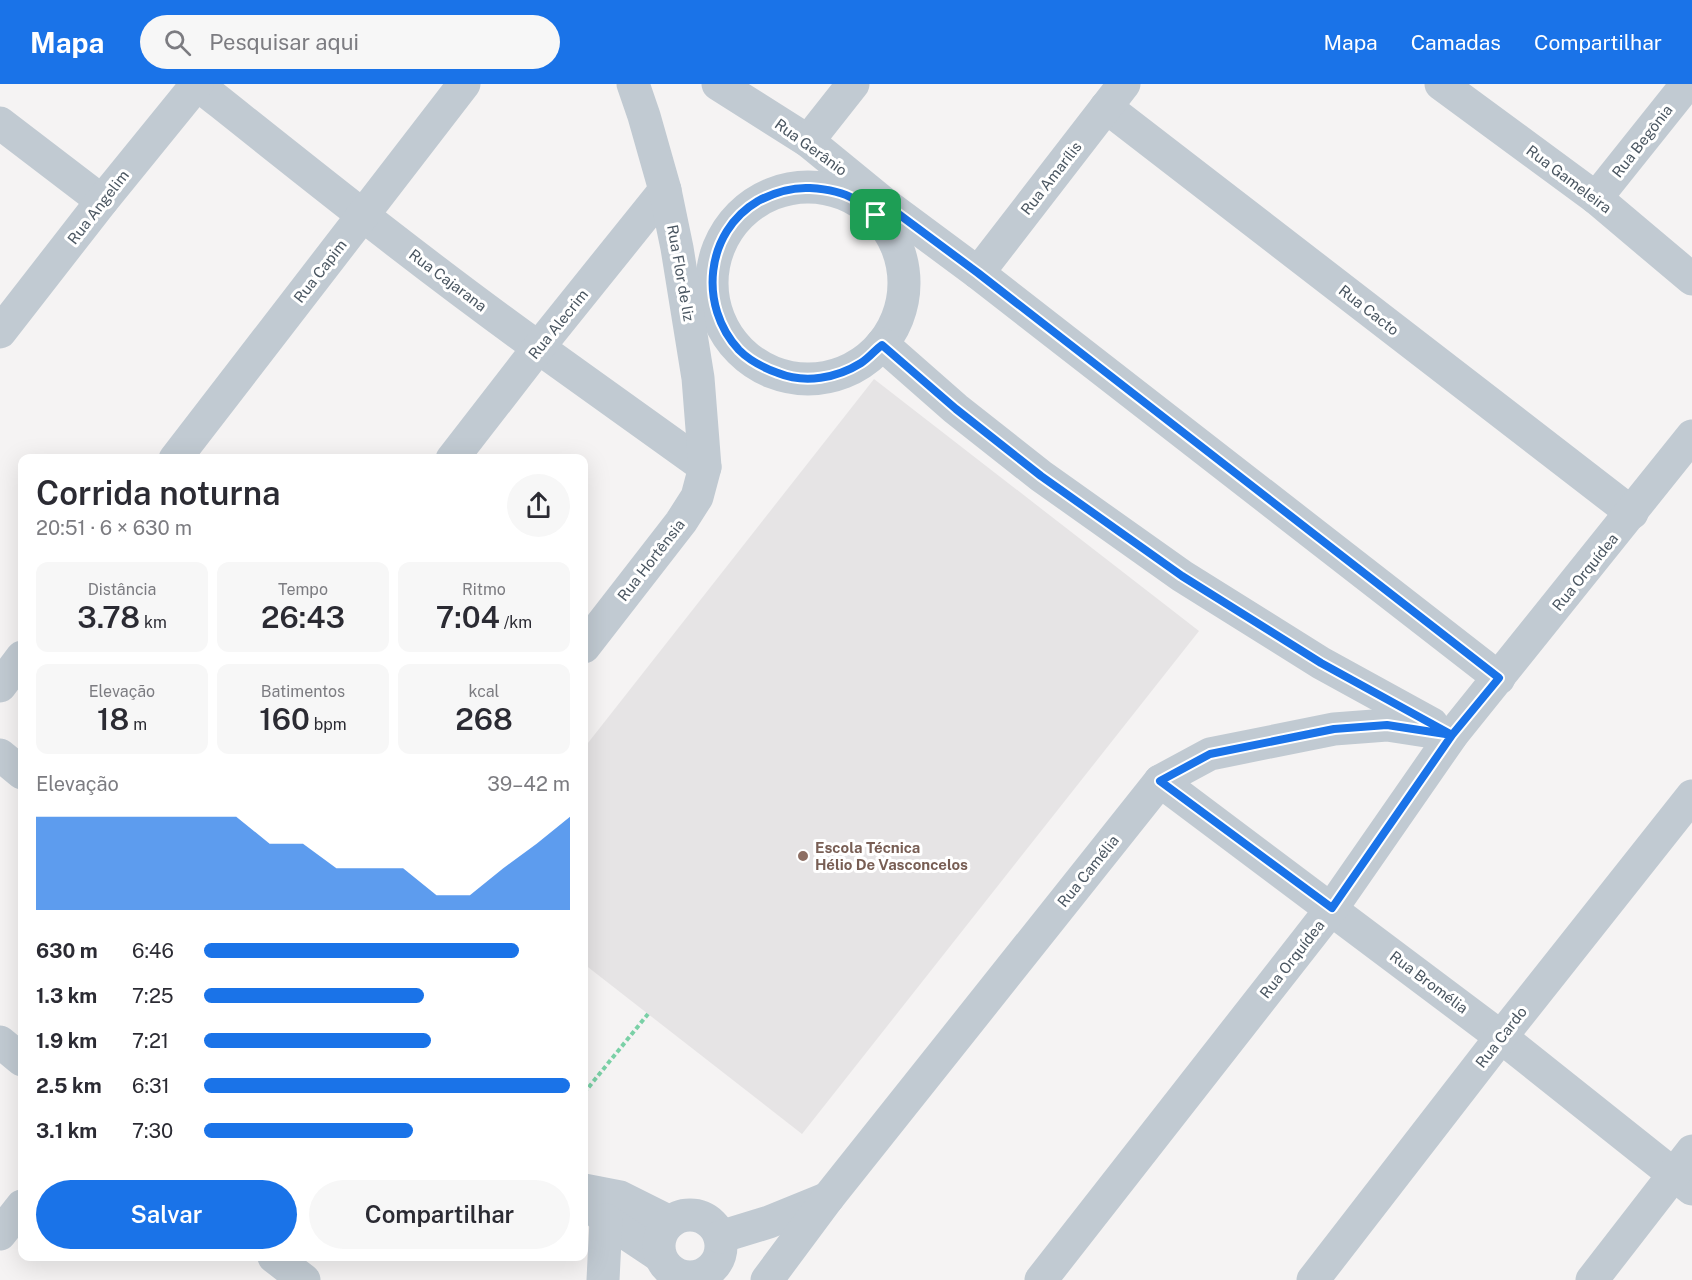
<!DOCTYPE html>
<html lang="pt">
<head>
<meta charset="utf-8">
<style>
	:root { --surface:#fff; --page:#f7f7f7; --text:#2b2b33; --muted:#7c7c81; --accent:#1a73e8 }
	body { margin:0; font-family:"Public Sans",sans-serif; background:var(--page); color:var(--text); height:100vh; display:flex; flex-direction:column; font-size:22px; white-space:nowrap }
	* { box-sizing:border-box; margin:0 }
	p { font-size:20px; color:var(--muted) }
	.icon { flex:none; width:33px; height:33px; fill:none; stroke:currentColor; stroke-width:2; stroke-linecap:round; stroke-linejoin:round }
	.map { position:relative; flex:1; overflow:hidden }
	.panel { position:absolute; left:18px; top:370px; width:570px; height:807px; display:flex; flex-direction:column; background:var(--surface); border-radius:12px; box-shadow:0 6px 24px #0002 }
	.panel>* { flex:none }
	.pin { position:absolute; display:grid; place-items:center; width:51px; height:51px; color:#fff; margin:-26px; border-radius:12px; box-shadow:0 3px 9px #0006 }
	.round { display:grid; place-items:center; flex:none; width:63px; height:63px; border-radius:32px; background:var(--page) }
	.headline { display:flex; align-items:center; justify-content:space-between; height:102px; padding:0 18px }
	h1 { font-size:33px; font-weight:600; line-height:45px }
	.figures { display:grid; grid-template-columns:repeat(3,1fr); gap:9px; height:102px; padding:6px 18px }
	.figures div { display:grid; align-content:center; border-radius:12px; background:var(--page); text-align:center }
	.figures b { font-size:30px; font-weight:600 }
	.figures small { font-size:16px; font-weight:400 }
	.figures p { font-size:16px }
	.chart { height:168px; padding:12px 18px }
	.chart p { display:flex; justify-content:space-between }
	.chart svg { width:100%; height:108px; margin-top:6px; fill:var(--accent); opacity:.7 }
	.primary-button { display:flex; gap:12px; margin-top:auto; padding:12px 18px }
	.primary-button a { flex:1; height:69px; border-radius:36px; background:var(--accent); color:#fff; font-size:24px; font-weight:600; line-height:69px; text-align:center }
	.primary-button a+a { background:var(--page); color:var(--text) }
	ul { padding:0 18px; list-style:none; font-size:20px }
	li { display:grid; grid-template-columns:96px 72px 1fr; align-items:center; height:45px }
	li i { height:15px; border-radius:8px; background:var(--accent) }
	header { display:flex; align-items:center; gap:36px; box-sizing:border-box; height:84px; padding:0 30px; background:var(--accent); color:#fff }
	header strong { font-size:28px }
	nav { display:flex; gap:33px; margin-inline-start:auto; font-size:21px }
	.search { width:420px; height:54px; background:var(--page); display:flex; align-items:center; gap:15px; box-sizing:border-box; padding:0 21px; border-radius:33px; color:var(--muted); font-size:22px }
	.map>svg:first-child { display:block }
</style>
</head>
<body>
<header>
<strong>Mapa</strong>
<div class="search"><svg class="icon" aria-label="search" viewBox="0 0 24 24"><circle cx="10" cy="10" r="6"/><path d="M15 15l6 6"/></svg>Pesquisar aqui</div>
<nav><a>Mapa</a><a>Camadas</a><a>Compartilhar</a></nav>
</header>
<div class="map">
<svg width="1692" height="1196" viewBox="0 0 1692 1196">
	<rect width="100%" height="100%" fill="#f5f3f3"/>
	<polygon fill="#e6e4e5" points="874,295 1199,547 802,1050 584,880 584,664"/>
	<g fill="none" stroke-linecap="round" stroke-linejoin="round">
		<polyline stroke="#7ad0a6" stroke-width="4" stroke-dasharray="4.5 3" stroke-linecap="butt" points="584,1009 648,930"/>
		<g stroke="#c1cad2" stroke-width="33">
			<path d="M197,0C310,90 422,180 539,264C594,304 650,343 705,383"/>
			<polyline points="718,0 808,57 885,120 978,189 1499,594"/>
			<polyline points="1441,0 1596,114 1692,195"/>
			<polyline points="1106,23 1632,429"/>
			<polyline points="0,39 102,117"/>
			<polyline points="808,57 853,0"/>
			<circle cx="808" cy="199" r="96"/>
			<polyline points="1596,114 1687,0"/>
			<polyline points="978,189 1124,0"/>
			<polyline points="0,248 102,117 197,0"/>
			<polyline points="882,260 956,325 1041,392 1182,492 1321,579 1432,640"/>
			<polyline points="175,375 464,0"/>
			<polyline points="452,375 538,264 665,106"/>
			<polyline points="584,563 681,438 697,413 705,383 698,294 677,164 665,106 644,32 633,0"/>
			<polyline points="0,602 22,573"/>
			<polyline points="0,671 22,689"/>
			<polyline points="1160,697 1501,953 1692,1105"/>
			<polyline points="0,958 22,976"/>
			<polyline points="584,1106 620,1113 670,1138"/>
			<polyline points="584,1114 606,1136 660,1172"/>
			<circle cx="690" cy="1162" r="31"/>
			<polyline points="0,1150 22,1122"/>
			<polyline points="720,1153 769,1138 828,1114"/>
			<polyline points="274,1173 304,1196"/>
			<polyline points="603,1196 606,1136"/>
			<polyline points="767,1196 828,1114 1160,697 1210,670 1334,645 1387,641 1452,651"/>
			<polyline points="1041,1196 1332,824 1452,651 1692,352"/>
			<polyline points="1313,1196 1501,953 1692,712"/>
			<polyline points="1592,1196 1692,1067"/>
		</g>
	</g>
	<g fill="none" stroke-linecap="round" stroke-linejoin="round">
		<g stroke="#fff" stroke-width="12">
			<path id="route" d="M876,131C869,126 862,119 854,115C841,107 825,105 810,104C792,103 775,108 758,117C705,148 698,222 739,266C750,277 764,284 778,289C805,300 837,294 861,279C869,274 875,266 882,261L956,325L1041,392L1182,492L1321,579L1452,651L1387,641L1334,645L1210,670L1160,697L1332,824L1452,651L1499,594L978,189L885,120L876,131"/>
		</g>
		<use href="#route" stroke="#1a73e8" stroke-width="8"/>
	</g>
	<circle fill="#8d6e63" stroke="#fff" stroke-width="2" cx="803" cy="772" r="6"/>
	<g text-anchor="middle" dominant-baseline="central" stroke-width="6" stroke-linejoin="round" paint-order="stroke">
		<g font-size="15" fill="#4a5661" stroke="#fff">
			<text transform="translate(1642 57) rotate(-52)">Rua Begônia</text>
			<text transform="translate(811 63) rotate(36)">Rua Gerânio</text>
			<text transform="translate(1051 94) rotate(-52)">Rua Amarílis</text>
			<text transform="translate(1569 95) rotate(37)">Rua Gameleira</text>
			<text transform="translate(98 123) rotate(-52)">Rua Angelim</text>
			<text transform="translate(320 187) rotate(-52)">Rua Capim</text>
			<text transform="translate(681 189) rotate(80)">Rua Flor de liz</text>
			<text transform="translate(448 196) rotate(37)">Rua Cajarana</text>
			<text transform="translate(1369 226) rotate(38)">Rua Cacto</text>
			<text transform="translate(558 240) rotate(-51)">Rua Alecrim</text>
			<text transform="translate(651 476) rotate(-52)">Rua Hortênsia</text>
			<text transform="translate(1585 488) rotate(-51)">Rua Orquídea</text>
			<text transform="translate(1088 787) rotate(-51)">Rua Camélia</text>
			<text transform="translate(1292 875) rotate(-52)">Rua Orquídea</text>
			<text transform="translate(1429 898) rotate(37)">Rua Bromélia</text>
			<text transform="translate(1501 953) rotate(-52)">Rua Cardo</text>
		</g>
		<g font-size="15" font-weight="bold" fill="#785e54" stroke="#fff" text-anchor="start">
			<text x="815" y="763">Escola Técnica<tspan x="815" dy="17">Hélio De Vasconcelos</tspan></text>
		</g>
	</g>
</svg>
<div class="pin" style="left:876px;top:131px;background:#1e9e55"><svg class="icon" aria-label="arrive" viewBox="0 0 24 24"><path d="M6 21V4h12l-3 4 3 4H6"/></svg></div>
<section class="panel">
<div class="headline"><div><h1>Corrida noturna</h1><p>20:51 · 6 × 630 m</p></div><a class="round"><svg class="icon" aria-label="share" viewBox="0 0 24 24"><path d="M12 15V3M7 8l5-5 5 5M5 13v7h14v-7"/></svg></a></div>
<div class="figures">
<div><p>Distância</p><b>3.78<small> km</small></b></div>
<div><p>Tempo</p><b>26:43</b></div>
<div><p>Ritmo</p><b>7:04<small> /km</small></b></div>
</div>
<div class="figures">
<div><p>Elevação</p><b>18<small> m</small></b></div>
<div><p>Batimentos</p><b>160<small> bpm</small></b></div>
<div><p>kcal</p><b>268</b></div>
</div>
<div class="chart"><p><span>Elevação</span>39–42 m</p>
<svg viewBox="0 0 160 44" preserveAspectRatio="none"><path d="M0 44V6L10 6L20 6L30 6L40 6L50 6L60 6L70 17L80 17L90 27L100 27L110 27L120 38L130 38L140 27L150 17L160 6V44z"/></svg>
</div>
<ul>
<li><b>630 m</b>6:46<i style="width:86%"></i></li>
<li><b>1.3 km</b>7:25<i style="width:60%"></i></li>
<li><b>1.9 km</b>7:21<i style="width:62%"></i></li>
<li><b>2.5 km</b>6:31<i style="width:100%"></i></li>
<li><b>3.1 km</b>7:30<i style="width:57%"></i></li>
</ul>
<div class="primary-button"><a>Salvar</a><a>Compartilhar</a></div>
</section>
</div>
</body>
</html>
